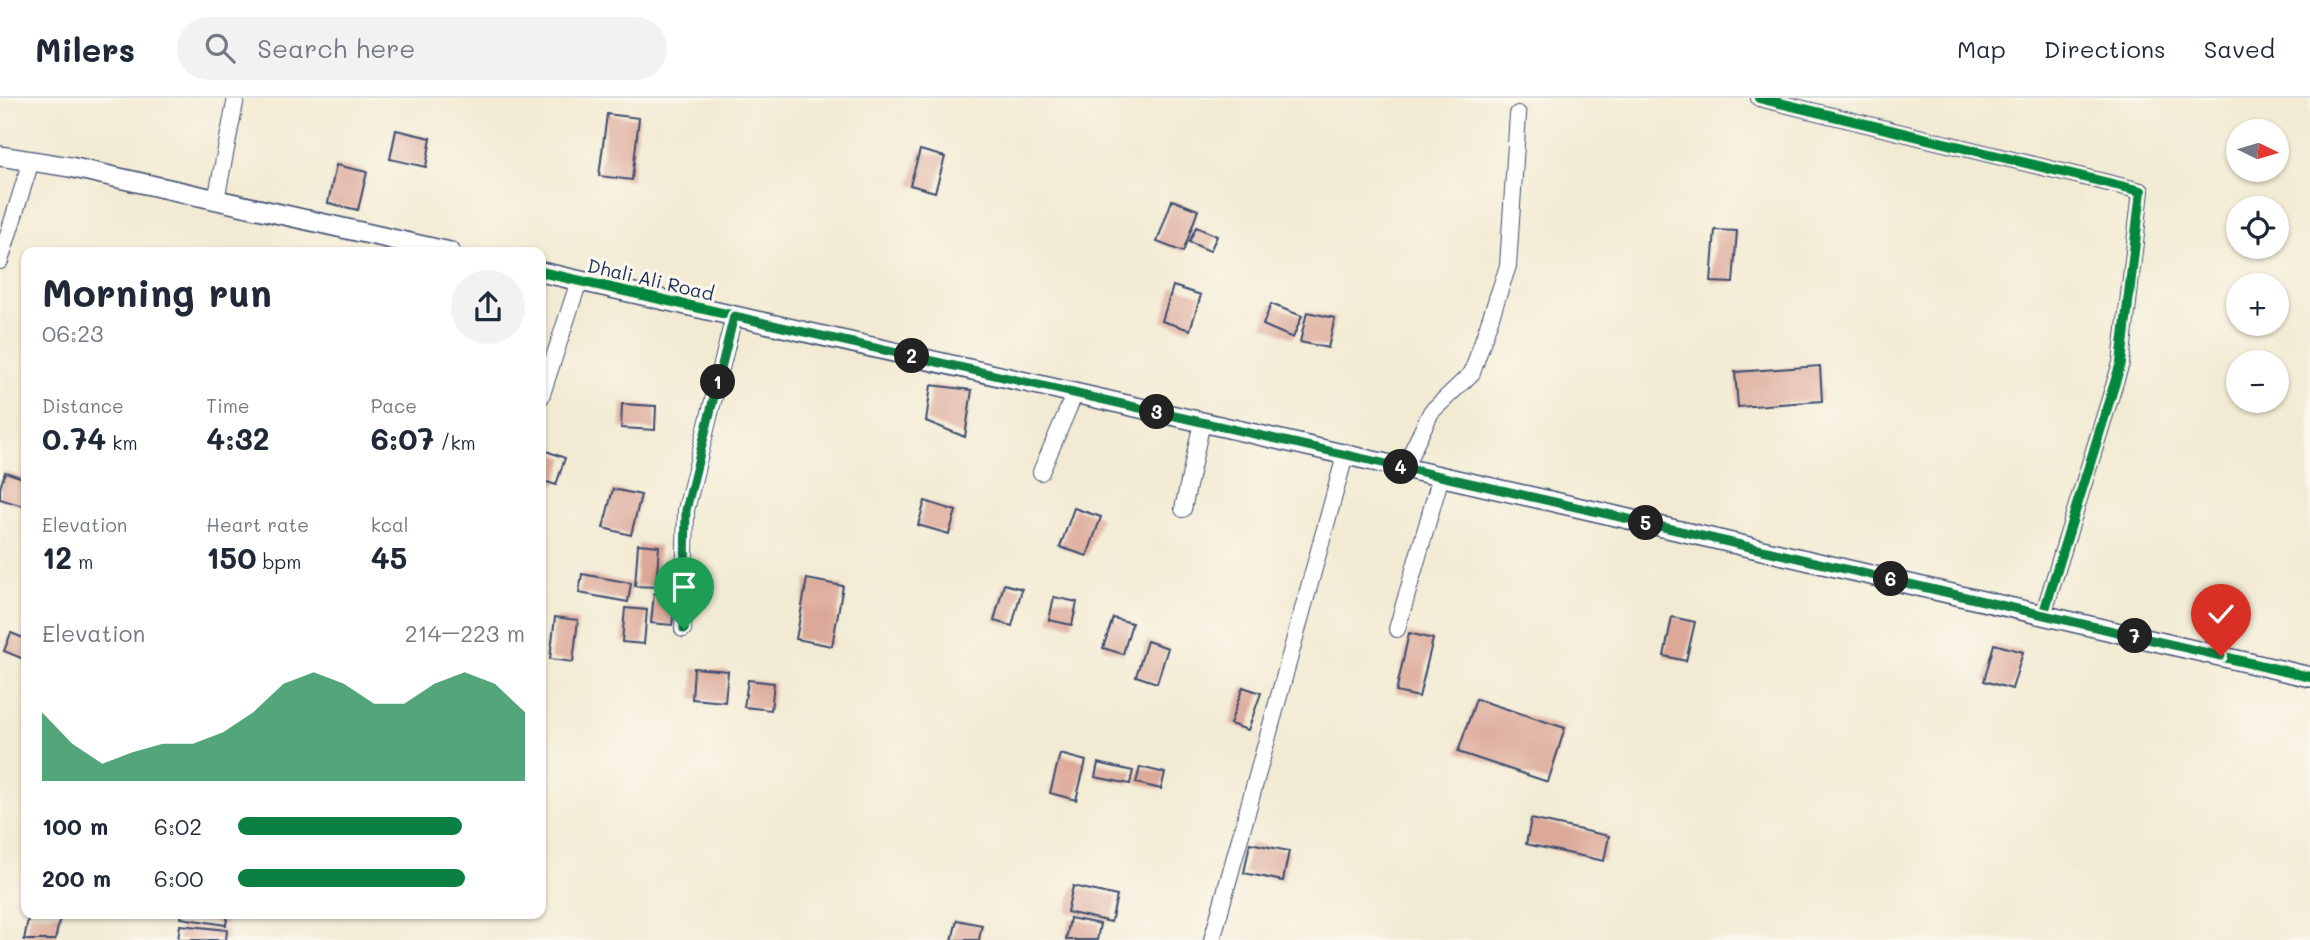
<!DOCTYPE html>
<html lang="en">
<head>
<meta charset="utf-8">
<style>
	:root { --surface:#fff; --page:#f2f2f3; --text:#1f2937; --muted:#747a83; --line:#e0e1e3; --accent:#0b8043 }
	body { margin:0; font-family:Mali,sans-serif; background:var(--page); color:var(--text); height:100vh; display:flex; flex-direction:column; font-size:26px; white-space:nowrap }
	* { box-sizing:border-box; margin:0 }
	p { font-size:23px; color:var(--muted) }
	.icon { flex:none; width:38px; height:38px; fill:none; stroke:currentColor; stroke-width:2; stroke-linecap:round; stroke-linejoin:round }
	.map { position:relative; flex:1; overflow:hidden }
	.panel { position:absolute; left:21px; top:149px; width:525px; height:672px; display:flex; flex-direction:column; background:var(--surface); border-radius:14px; box-shadow:0 2px 5px #0004 }
	.panel>* { flex:none }
	.needle { width:46px; rotate:95deg }
	.tools { position:absolute; left:2226px; top:21px; display:grid; gap:14px }
	.tools a { display:grid; place-items:center; width:63px; height:63px; border-radius:50%; background:var(--surface); box-shadow:0 2px 5px #0004; font-size:35px }
	.pin { position:absolute; display:grid; place-items:center; width:60px; height:60px; color:#fff; margin:-72px -30px; border-radius:50% 50% 50% 0; rotate:-45deg; box-shadow:0 0 7px #0007 }
	.pin .icon { rotate:45deg }
	.km { position:absolute; width:35px; height:35px; margin:-18px; border-radius:50%; background:#222; color:#fff; font-size:19px; line-height:35px; text-align:center }
	.round { display:grid; place-items:center; flex:none; width:74px; height:74px; border-radius:37px; background:var(--page) }
	.overview { display:flex; align-items:center; justify-content:space-between; height:119px; padding:0 21px }
	h1 { font-size:38px; font-weight:700; line-height:52px }
	.metrics { display:grid; grid-template-columns:repeat(3,1fr); gap:10px; height:119px; padding:7px 21px }
	.metrics div { display:grid; align-content:center }
	.metrics b { font-size:30px; font-weight:700 }
	.metrics small { font-size:19px; font-weight:400 }
	.metrics p { font-size:19px }
	.chart { height:196px; padding:14px 21px }
	.chart p { display:flex; justify-content:space-between }
	.chart svg { width:100%; height:126px; margin-top:7px; fill:var(--accent); opacity:.7 }
	ul { padding:0 21px; list-style:none; font-size:23px }
	li { display:grid; grid-template-columns:112px 84px 1fr; align-items:center; height:52px }
	li i { height:18px; border-radius:9px; background:var(--accent) }
	header { display:flex; align-items:center; gap:42px; box-sizing:border-box; height:98px; padding:0 35px; background:var(--surface); border-bottom:2px solid var(--line) }
	header strong { font-size:33px }
	nav { display:flex; gap:38px; margin-inline-start:auto; font-size:24px }
	.search { width:490px; height:63px; background:var(--page); display:flex; align-items:center; gap:18px; box-sizing:border-box; padding:0 24px; border-radius:38px; color:var(--muted); font-size:26px }
	.map>svg:first-child { display:block }
</style>
</head>
<body>
<header>
<strong>Milers</strong>
<div class="search"><svg class="icon" aria-label="search" viewBox="0 0 24 24"><circle cx="10" cy="10" r="6"/><path d="M15 15l6 6"/></svg>Search here</div>
<nav><a>Map</a><a>Directions</a><a>Saved</a></nav>
</header>
<div class="map">
<svg width="2310" height="842" viewBox="0 0 2310 842">
	<rect width="100%" height="100%" fill="#fbf7ec"/>
	<filter id="ink" filterUnits="userSpaceOnUse"><feTurbulence type="fractalNoise" baseFrequency=".0143" numOctaves="2"/><feDisplacementMap in="SourceGraphic" scale="14" xChannelSelector="R" yChannelSelector="G"/><feConvolveMatrix kernelMatrix="1 2 1 2 8 2 1 2 1" color-interpolation-filters="sRGB"/></filter>
	<filter id="wash" filterUnits="userSpaceOnUse"><feTurbulence type="fractalNoise" baseFrequency=".00686" numOctaves="4" result="noise"/><feDisplacementMap in="SourceGraphic" scale="28" xChannelSelector="R" yChannelSelector="G"/><feGaussianBlur stdDeviation="1.57" result="paint"/><feColorMatrix in="noise" values="0 0 0 0 0 0 0 0 0 0 0 0 0 0 0 0 0 1.4 0 .05"/><feComposite in="paint" operator="in"/></filter>
	<g filter="url(#wash)">
		<rect width="100%" height="100%" fill="#f2ead2"/>
		<g id="blocks">
			<g fill="#dca898">
				<polygon points="607,16 639,20 632,82 599,78"/>
				<polygon points="396,32 431,40 426,69 390,61"/>
				<polygon points="920,52 945,59 935,94 910,87"/>
				<polygon points="336,67 367,74 358,112 328,105"/>
				<polygon points="1172,102 1198,112 1183,154 1157,144"/>
				<polygon points="1196,129 1217,138 1210,153 1189,144"/>
				<polygon points="1715,132 1737,133 1733,185 1711,184"/>
				<polygon points="1173,188 1201,197 1190,232 1162,223"/>
				<polygon points="1271,206 1302,218 1293,240 1263,227"/>
				<polygon points="1307,214 1335,220 1328,250 1300,244"/>
				<polygon points="1820,268 1822,303 1738,309 1735,274"/>
				<polygon points="931,287 972,292 965,339 926,323"/>
				<polygon points="622,306 656,308 655,332 621,330"/>
				<polygon points="541,351 565,360 556,387 541,382"/>
				<polygon points="5,374 26,381 26,409 0,401 0,390"/>
				<polygon points="613,391 641,397 631,437 603,430"/>
				<polygon points="925,403 956,413 949,436 918,427"/>
				<polygon points="1074,410 1101,419 1087,458 1060,449"/>
				<polygon points="638,446 659,448 656,489 635,488"/>
				<polygon points="582,476 631,485 628,504 579,495"/>
				<polygon points="807,481 843,488 832,548 796,541"/>
				<polygon points="1004,486 1022,491 1012,528 994,523"/>
				<polygon points="654,495 675,498 672,527 651,525"/>
				<polygon points="1054,499 1077,504 1072,527 1049,522"/>
				<polygon points="625,510 647,512 644,546 622,544"/>
				<polygon points="555,519 578,522 573,564 550,561"/>
				<polygon points="1672,519 1695,524 1686,563 1664,558"/>
				<polygon points="1113,520 1132,525 1123,556 1103,550"/>
				<polygon points="11,535 26,541 26,562 4,553"/>
				<polygon points="1409,535 1433,541 1419,599 1396,594"/>
				<polygon points="1147,543 1168,550 1157,585 1136,578"/>
				<polygon points="1994,546 2023,554 2012,591 1984,583"/>
				<polygon points="694,570 728,573 725,604 692,601"/>
				<polygon points="748,582 774,585 771,612 744,609"/>
				<polygon points="1243,589 1261,595 1248,632 1230,626"/>
				<polygon points="1476,601 1565,630 1548,684 1458,654"/>
				<polygon points="1060,656 1086,663 1076,702 1050,695"/>
				<polygon points="1098,665 1133,673 1130,686 1095,679"/>
				<polygon points="1140,669 1165,675 1161,691 1136,685"/>
				<polygon points="1531,721 1609,738 1604,763 1526,746"/>
				<polygon points="1250,745 1289,753 1283,783 1244,775"/>
				<polygon points="1073,788 1117,798 1111,824 1067,814"/>
				<polygon points="29,816 61,816 55,842 24,842"/>
				<polygon points="182,816 228,816 226,827 181,820"/>
				<polygon points="1070,820 1100,826 1097,842 1066,842"/>
				<polygon points="957,822 982,827 979,842 952,842"/>
				<polygon points="180,827 227,832 226,842 178,842"/>
			</g>
		</g>
	</g>
	<g filter="url(#ink)">
		<use href="#blocks" fill-opacity="0" stroke="#3b4b6f" stroke-width="2"/>
		<g fill="none" stroke-linecap="round" stroke-linejoin="round">
			<g stroke="#3b4b6f" stroke-width="18">
				<g id="minor">
					<polyline points="1759,0 2141,93 2121,265 2043,517"/>
					<polyline points="216,102 236,0"/>
					<polyline points="0,163 31,63"/>
					<polyline points="541,299 579,183"/>
					<polyline points="1404,370 1431,314 1472,275 1508,168 1518,16"/>
					<polyline points="1041,374 1075,295"/>
					<polyline points="1183,411 1202,324"/>
					<polyline points="683,531 686,412 734,218"/>
					<polyline points="1397,531 1441,378"/>
					<polyline points="1212,842 1346,354"/>
				</g>
			</g>
			<g stroke="#3b4b6f" stroke-width="22">
				<g id="tertiary">
					<polyline points="0,58 70,69 450,154"/>
					<polyline points="541,174 1607,416 2310,579"/>
				</g>
			</g>
			<use href="#minor" stroke="#fff" stroke-width="16"/>
			<use href="#tertiary" stroke="#fff" stroke-width="19"/>
			<g stroke="#fbf7ec" stroke-width="15">
				<g id="cycleway">
					<polyline points="1759,0 2141,93 2121,265 2043,517"/>
					<polyline points="541,174 1607,416 2310,579"/>
				</g>
			</g>
			<use href="#cycleway" stroke="#00873e" stroke-width="10"/>
		</g>
	</g>
	<g fill="none" stroke-linecap="round" stroke-linejoin="round" filter="url(#ink)">
		<g stroke="#fff" stroke-width="14">
			<polyline id="route" points="684,531 686,412 734,218 1607,416 2221,558"/>
		</g>
		<use href="#route" stroke="#0b8043" stroke-width="9"/>
	</g>
	<g text-anchor="middle" dominant-baseline="central" stroke-width="6" stroke-linejoin="round" paint-order="stroke">
		<g font-size="19" fill="#1b2f5e" stroke="#fbf7ec">
			<text transform="translate(651 181) rotate(13)">Dhali Ali Road</text>
		</g>
	</g>
</svg>
<div class="tools">
<a><svg class="needle" viewBox="-14 -14 28 28"><path d="M0-13l5 13h-10z" fill="#e53935"/><path d="M0 13l5-13h-10z" fill="#747a83"/></svg></a>
<a><svg class="icon" aria-label="locate" viewBox="0 0 24 24"><circle cx="12" cy="12" r="6"/><path d="M12 2v4M12 18v4M2 12h4M18 12h4"/></svg></a>
<a>+</a>
<a>−</a>
</div>
<div class="pin" style="left:684px;top:531px;background:#1e9e55"><svg class="icon" aria-label="arrive" viewBox="0 0 24 24"><path d="M6 21V4h12l-3 4 3 4H6"/></svg></div>
<div class="pin" style="left:2221px;top:558px;background:#d93025"><svg class="icon" aria-label="check" viewBox="0 0 24 24"><path d="M5 12l5 5 9-10"/></svg></div>
<b class="km" style="left:718px;top:284px">1</b>
<b class="km" style="left:912px;top:258px">2</b>
<b class="km" style="left:1157px;top:314px">3</b>
<b class="km" style="left:1401px;top:369px">4</b>
<b class="km" style="left:1646px;top:425px">5</b>
<b class="km" style="left:1891px;top:481px">6</b>
<b class="km" style="left:2135px;top:538px">7</b>
<section class="panel">
<div class="overview"><div><h1>Morning run</h1><p>06:23</p></div><a class="round"><svg class="icon" aria-label="share" viewBox="0 0 24 24"><path d="M12 15V3M7 8l5-5 5 5M5 13v7h14v-7"/></svg></a></div>
<div class="metrics">
<div><p>Distance</p><b>0.74<small> km</small></b></div>
<div><p>Time</p><b>4:32</b></div>
<div><p>Pace</p><b>6:07<small> /km</small></b></div>
</div>
<div class="metrics">
<div><p>Elevation</p><b>12<small> m</small></b></div>
<div><p>Heart rate</p><b>150<small> bpm</small></b></div>
<div><p>kcal</p><b>45</b></div>
</div>
<div class="chart"><p><span>Elevation</span>214–223 m</p>
<svg viewBox="0 0 160 44" preserveAspectRatio="none"><path d="M0 44V20L10 31L20 38L30 34L40 31L50 31L60 27L70 20L80 10L90 6L100 10L110 17L120 17L130 10L140 6L150 10L160 20V44z"/></svg>
</div>
<ul>
<li><b>100 m</b>6:02<i style="width:78%"></i></li>
<li><b>200 m</b>6:00<i style="width:79%"></i></li>
</ul>
</section>
</div>
</body>
</html>
